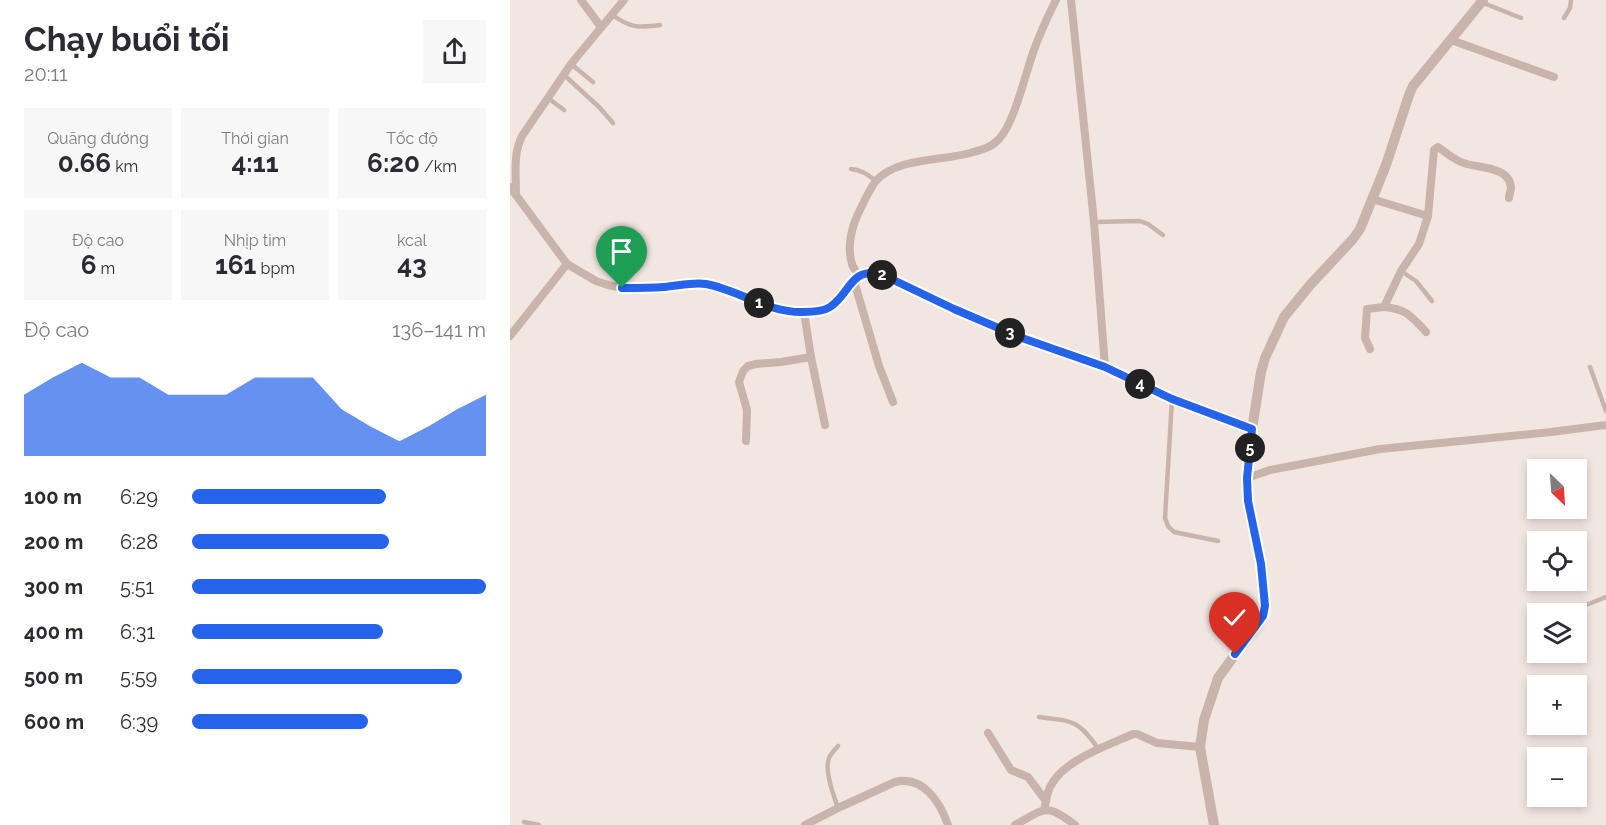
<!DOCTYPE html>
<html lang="vi">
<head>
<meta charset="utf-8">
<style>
	:root { --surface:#fff; --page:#f7f7f7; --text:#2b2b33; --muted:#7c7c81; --accent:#2563eb }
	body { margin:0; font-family:Raleway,sans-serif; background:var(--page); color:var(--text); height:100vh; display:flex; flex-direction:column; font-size:22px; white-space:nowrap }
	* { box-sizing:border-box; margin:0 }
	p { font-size:20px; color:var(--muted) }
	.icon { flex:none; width:33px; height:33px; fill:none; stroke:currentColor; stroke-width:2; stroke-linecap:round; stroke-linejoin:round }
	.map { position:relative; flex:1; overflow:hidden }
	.drawer { display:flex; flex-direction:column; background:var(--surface); width:510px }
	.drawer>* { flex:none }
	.needle { width:39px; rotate:155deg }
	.buttons { position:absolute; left:1017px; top:459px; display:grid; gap:12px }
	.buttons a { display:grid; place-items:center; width:60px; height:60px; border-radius:0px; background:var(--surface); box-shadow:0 3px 9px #0003; font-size:30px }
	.pin { position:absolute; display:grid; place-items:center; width:51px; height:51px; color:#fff; margin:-62px -26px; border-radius:50% 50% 50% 0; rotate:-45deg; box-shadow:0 0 6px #0007 }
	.pin .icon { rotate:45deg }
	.km { position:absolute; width:30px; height:30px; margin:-15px; border-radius:50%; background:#222; color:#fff; font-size:16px; line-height:30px; text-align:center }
	.round { display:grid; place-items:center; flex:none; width:63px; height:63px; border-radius:0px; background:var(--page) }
	.headline { display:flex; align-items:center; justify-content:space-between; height:102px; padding:0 24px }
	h1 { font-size:33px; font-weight:700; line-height:45px }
	.metrics { display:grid; grid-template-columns:repeat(3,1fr); gap:9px; height:102px; padding:6px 24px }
	.metrics div { display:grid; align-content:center; border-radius:0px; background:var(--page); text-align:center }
	.metrics b { font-size:26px; font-weight:700 }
	.metrics small { font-size:16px; font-weight:400 }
	.metrics p { font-size:16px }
	.chart { height:168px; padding:12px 24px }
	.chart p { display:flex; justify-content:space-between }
	.chart svg { width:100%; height:108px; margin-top:6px; fill:var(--accent); opacity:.7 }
	ul { padding:0 24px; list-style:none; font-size:20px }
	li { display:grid; grid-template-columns:96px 72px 1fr; align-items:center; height:45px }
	li i { height:15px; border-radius:8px; background:var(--accent) }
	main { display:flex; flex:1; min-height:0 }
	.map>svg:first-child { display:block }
</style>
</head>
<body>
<main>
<section class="drawer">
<div class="headline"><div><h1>Chạy buổi tối</h1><p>20:11</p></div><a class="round"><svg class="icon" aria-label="share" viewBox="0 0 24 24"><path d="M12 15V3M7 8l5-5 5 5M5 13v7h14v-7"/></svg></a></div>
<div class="metrics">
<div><p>Quãng đường</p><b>0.66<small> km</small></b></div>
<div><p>Thời gian</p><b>4:11</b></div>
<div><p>Tốc độ</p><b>6:20<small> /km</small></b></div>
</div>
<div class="metrics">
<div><p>Độ cao</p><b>6<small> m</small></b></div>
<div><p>Nhịp tim</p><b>161<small> bpm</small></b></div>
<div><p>kcal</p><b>43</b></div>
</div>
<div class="chart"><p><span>Độ cao</span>136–141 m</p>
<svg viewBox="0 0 160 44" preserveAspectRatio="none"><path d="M0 44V19L10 12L20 6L30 12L40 12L50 19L60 19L70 19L80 12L90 12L100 12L110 25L120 32L130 38L140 32L150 25L160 19V44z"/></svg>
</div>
<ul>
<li><b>100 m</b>6:29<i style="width:66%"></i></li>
<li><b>200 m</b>6:28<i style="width:67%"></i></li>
<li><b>300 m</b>5:51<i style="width:100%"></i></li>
<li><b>400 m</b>6:31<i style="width:65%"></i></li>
<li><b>500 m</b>5:59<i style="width:92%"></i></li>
<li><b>600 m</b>6:39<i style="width:60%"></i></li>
</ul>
</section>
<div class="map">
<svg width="1096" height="825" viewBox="0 0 1096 825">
	<rect width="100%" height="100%" fill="#f1e6e0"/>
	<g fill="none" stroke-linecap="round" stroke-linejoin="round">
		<g stroke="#c8b4ac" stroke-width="4.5">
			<polyline points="971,2 1011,18"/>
			<path d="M101,14C120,28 128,28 150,25"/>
			<polyline points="1054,18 1060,8 1061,0"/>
			<polyline points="61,64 83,82"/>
			<polyline points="53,74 89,107 103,123"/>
			<polyline points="38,98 54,110"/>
			<path d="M341,169C352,170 358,175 366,181"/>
			<polyline points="584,222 630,221 638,224 653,235"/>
			<polyline points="891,271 906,281 922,301"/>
			<polyline points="1080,367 1096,411"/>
			<polyline points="662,399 655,518 658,526 664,532 708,541"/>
			<polyline points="1053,614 1096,597"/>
			<path d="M529,717C563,721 569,720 589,750"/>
			<path d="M328,746C325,750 321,753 319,758C314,771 324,796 328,808"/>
			<polyline points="14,822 29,825"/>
		</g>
		<g stroke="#c8b4ac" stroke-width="8">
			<polyline points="71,0 91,27"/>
			<polyline points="561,0 584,222 595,367"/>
			<polyline points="941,40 1044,77"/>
			<polyline points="0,187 57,264 86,281 98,285 112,288 130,288 193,284 217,290 262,308 276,311 294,312 320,307 349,276 363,273 371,275 444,309 512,338 595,367 662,399 742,429"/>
			<path d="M6,194C6,174 3,154 12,136L61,64L114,0"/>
			<path d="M862,199L918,216L924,150L928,147C937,153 946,162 957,164C971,168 1000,167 1001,188C1001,191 999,194 999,198"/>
			<path d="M349,276C347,272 343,268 342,264C337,248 341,229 348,214C353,204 358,192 365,182C386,157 432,161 460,153C471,150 481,148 489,139C505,122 515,74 524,50C530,33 538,16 546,0"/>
			<polyline points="344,281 369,366 383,402"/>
			<path d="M874,307C897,309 901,316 916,332"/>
			<polyline points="294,312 301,357 315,425"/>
			<polyline points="0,336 57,264"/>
			<polyline points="860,349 855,338 857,309 874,307 891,271 909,244 918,216"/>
			<polyline points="236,441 237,410 229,382 233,371 238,366 246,364 271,362 301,357"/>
			<polyline points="737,478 760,470 870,449 1041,432 1096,425"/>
			<polyline points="478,733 501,770 518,777 536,801"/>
			<path d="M534,810C536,802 537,793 540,787C553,760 597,746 623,734H627L647,743L690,747"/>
			<path d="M295,825L328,808L385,782C413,775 430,802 438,825"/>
			<path d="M505,825C535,809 535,802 565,825"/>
		</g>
		<polyline stroke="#c8b4ac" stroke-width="10" points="704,825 690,747 694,720 708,678 753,616 755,606 751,564 738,501 737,478 742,429 751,372 755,358 774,317 800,285 843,239 850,229 876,165 899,95 903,86 973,0"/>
	</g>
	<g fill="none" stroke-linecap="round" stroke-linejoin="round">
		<g stroke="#fff" stroke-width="12">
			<path id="route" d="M112,288C126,288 140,288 154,287C168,286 182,282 196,284C229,290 258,313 293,312C301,312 314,311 320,307C341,293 339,268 371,274L444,309L512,338L595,367L662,399L742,429L737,478L738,501L751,564L755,606L753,616L725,654"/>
		</g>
		<use href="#route" stroke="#2563eb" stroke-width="8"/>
	</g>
</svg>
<div class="buttons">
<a><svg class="needle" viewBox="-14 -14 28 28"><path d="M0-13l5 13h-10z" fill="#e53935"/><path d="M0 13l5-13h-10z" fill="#7c7c81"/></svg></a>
<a><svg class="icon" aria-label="locate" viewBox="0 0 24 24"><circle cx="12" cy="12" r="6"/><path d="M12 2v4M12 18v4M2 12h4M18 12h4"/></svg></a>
<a><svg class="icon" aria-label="layers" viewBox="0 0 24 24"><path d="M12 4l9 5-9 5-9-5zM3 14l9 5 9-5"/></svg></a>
<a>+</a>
<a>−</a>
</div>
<div class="pin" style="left:112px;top:288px;background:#1e9e55"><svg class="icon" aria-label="arrive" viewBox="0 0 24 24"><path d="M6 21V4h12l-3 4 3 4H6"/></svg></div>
<div class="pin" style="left:725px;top:654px;background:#d93025"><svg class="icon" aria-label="check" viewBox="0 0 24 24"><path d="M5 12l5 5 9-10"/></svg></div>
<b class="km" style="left:249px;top:303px">1</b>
<b class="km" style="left:372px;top:275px">2</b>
<b class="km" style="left:500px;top:333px">3</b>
<b class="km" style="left:630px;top:384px">4</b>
<b class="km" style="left:740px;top:448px">5</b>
</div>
</main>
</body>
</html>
